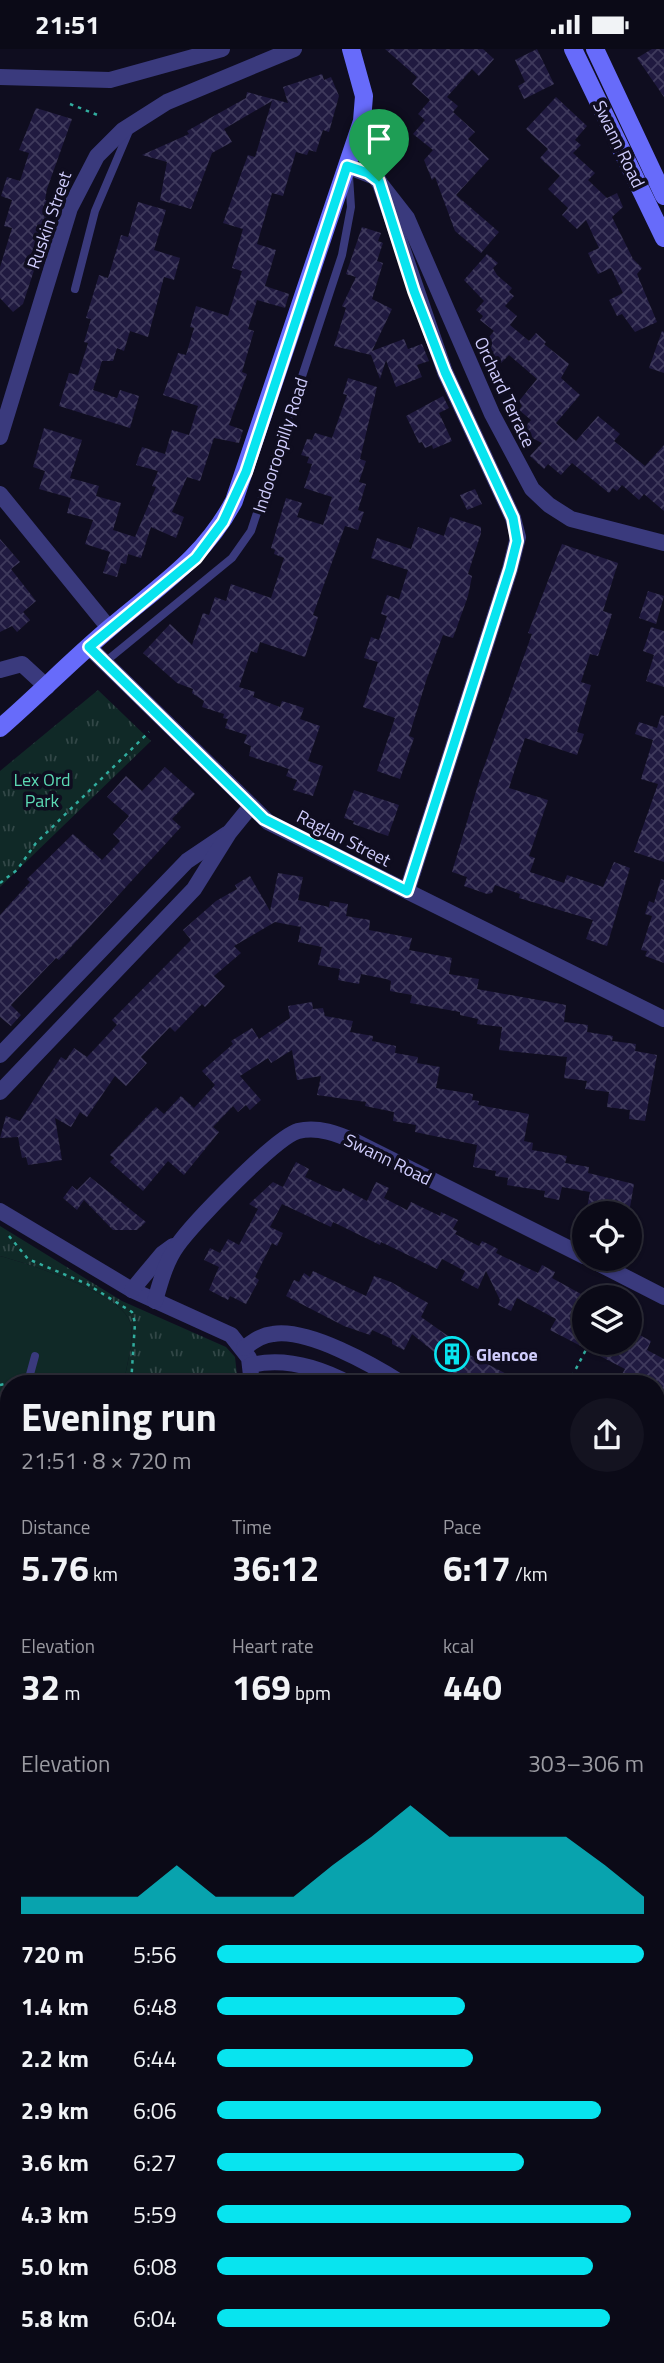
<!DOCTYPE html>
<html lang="en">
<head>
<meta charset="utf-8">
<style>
	:root { --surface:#0b0a17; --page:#141320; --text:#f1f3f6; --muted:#9a9aa1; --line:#2b2b36; --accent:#08e4ef }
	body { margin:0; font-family:"Titillium Web",sans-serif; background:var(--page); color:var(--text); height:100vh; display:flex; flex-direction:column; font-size:26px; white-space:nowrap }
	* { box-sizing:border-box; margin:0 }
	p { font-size:23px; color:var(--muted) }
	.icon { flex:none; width:38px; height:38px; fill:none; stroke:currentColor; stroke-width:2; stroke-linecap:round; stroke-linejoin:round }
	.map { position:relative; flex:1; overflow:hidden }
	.drawer { position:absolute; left:0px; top:1326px; width:665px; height:989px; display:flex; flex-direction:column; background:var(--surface); border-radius:28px 28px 0 0; box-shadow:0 2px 5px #0004,0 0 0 2px var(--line) }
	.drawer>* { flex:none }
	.fabs { position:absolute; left:572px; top:1152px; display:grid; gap:14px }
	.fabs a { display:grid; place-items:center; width:70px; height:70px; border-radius:50%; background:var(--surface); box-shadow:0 2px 5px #0004,0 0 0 2px var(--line); font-size:35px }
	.pin { position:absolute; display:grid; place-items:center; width:60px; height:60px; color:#fff; margin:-72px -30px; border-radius:50% 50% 50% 0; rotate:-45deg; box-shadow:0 0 7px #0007 }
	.pin .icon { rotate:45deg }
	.round { display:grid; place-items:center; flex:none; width:74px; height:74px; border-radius:37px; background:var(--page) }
	.summary { display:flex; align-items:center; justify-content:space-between; height:119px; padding:0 21px }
	h1 { font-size:38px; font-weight:700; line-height:52px }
	.figures { display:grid; grid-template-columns:repeat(3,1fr); gap:10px; height:119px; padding:7px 21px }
	.figures div { display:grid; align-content:center }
	.figures b { font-size:35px; font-weight:700 }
	.figures small { font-size:19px; font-weight:400 }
	.figures p { font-size:19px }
	.chart { height:196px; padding:14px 21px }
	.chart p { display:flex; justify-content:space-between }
	.chart svg { width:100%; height:126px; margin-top:7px; fill:var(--accent); opacity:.7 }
	ul { padding:0 21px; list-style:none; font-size:23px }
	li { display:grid; grid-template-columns:112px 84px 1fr; align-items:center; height:52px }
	li i { height:18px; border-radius:9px; background:var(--accent) }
	.status { display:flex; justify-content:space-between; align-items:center; height:49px; padding:0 35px; background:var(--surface); direction:ltr }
	.status svg { height:19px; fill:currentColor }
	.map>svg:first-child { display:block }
</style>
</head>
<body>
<div class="status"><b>21:51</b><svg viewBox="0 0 49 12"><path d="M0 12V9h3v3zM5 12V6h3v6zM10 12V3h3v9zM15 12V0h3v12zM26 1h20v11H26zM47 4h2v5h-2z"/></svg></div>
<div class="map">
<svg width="664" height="2314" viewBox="0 0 664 2314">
	<defs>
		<pattern id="park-tufts" width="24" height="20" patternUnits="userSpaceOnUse" patternTransform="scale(1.75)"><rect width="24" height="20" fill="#102927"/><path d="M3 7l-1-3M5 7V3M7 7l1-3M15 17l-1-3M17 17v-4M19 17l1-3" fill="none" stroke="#324747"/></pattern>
		<pattern id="building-cross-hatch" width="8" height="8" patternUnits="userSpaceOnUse" patternTransform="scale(1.75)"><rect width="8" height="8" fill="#201a40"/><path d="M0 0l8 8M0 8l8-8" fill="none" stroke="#3f3a5c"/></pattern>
	</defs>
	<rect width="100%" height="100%" fill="#0f0d1f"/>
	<path fill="#102927" d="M0,1207C27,1214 127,1246 131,1276C134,1294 126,1317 124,1335H9V2306H656V1899L664,1903V2314H0Z"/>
	<g fill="url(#park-tufts)">
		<polygon points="98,641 151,692 0,838 0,722"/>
		<path d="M0,1177L122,1252L226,1298L235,1308L238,1335H124C126,1317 134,1294 131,1276C127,1246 27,1214 0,1207Z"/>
		<polygon points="656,1816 664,1820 664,1903 656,1899"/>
	</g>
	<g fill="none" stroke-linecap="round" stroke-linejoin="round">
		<g stroke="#0d2543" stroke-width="5">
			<polyline points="0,1914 9,1912"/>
			<polyline points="549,2306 549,2314"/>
		</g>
	</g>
	<g fill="url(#building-cross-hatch)">
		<polygon points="385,0 483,0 494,10 479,27 472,20 447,48 458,57 453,63 475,83 468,90 489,110 456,146 499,183 481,204 455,182 435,128 432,131 424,111 433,101 413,85 425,71 418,65 430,51 412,35 417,28"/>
		<polygon points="537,0 554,35 524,50 518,37 525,33 515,11"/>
		<polygon points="652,0 664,0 664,48 637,9"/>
		<polygon points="322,25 324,31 331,28 339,47 329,83 323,81 316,103 309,101 307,106 296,103 283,147 272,144 257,195 276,201 265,237 289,245 285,259 257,251 248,280 254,282 242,323 247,325 229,376 243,381 239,394 214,389 200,432 187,428 172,463 184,468 176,489 151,478 141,509 128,505 126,515 121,514 117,528 103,524 110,503 85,495 93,471 67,464 71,449 39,440 45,422 33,418 44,379 82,391 70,429 99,437 96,447 121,454 113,481 135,488 156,438 152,437 158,422 136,416 142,398 165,405 172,381 189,386 198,357 163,346 178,304 186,306 194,279 190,278 196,257 228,267 242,222 232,219 243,180 223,174 248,106 255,108 272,52 224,80 232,93 212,104 191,160 160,151 167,113 142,106 189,85 187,82 246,49 247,43 288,54 283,38"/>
		<polygon points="556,48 587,77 575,91 581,96 573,104 595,124 588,131 607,149 617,144 623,158 612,168 633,210 642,219 637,225 657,273 635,283 622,265 617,267 609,251 623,244 611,219 598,225 588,204 599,199 586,171 577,180 562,166 568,159 548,140 560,127 540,109 548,100 526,80"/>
		<polygon points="36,59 72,70 47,140 45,151 56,154 23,255 13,263 0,249 0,218 12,179 4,177 12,151 1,147 7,128 20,132 29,104 19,101"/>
		<polygon points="138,153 166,161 154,201 180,209 174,231 164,228 148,288 130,282 124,302 117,299 113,312 102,312 93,341 117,349 120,341 139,347 130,379 59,357 69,324 78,326 88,294 84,293 91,270 86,269 99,226 108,229 121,186 128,188"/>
		<polygon points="362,178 381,184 378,192 383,194 377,212 383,214 372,250 392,260 372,302 404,290 408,300 422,295 429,312 417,316 422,328 396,338 386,311 380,330 371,306 334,297 346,259 342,257 356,228 346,225"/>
		<polygon points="487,205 498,214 493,219 497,226 512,239 509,243 514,247 505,257 517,267 510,276 529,292 536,284 546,293 544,295 569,315 561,329 580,346 556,374 576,392 598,367 620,385 614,392 645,417 664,396 664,462 644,445 639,451 622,436 617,442 613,439 609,444 572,414 561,426 548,415 544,420 530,407 542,394 520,383 531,371 519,361 522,357 519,352 537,330 509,306 501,314 487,303 491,298 485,293 494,282 480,271 483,267 476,261 484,252 464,231"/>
		<polygon points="662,282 664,283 664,324 649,319"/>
		<polygon points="348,329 377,338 360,410 366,412 359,433 366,435 358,461 364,463 358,481 345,477 313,566 318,568 305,608 260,593 257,604 251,602 239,638 255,643 253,648 280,658 282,652 304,659 300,670 320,677 308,712 323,717 313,747 293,741 297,731 286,727 289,720 249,707 251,697 244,694 247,686 225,679 228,670 223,669 224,665 202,658 204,652 192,644 193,640 177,634 143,604 170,575 192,596 203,564 209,566 215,548 226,552 231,535 271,549 284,509 274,505 275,501 271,499 286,449 302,454 297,468 323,476 332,448 304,439 312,415 307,414 309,408 301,406 307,390 312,391 315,384 332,389 347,346 343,345"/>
		<polygon points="443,347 449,359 439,364 452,392 433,400 432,396 425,399 422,393 419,394 406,367"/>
		<polygon points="475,440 482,455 467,461 460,446"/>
		<polygon points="450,468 481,478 481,484 468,525 472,527 468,547 453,589 443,586 427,629 409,687 414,689 400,730 377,722 395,669 363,658 378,613 364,609 371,588 379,591 387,567 381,565 387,546 399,550 408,521 371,509 377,489 411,500 418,478 444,487"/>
		<polygon points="0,490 20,513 11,520 36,552 23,563 30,571 17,583 12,577 0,583"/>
		<polygon points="562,495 618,514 603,562 612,565 598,607 590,605 581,633 591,636 577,683 584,685 577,706 525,689 509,739 548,751 529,807 535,809 530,823 564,834 567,826 603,838 614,813 630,819 607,897 586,890 593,871 519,849 520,845 495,836 492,844 487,845 464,837 467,828 452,823 480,729 532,585 528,584"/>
		<polygon points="648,542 664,547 656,575 639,569"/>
		<polygon points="651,578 664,582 664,638 646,632 654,606 643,602"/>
		<polygon points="661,666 664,667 664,813 634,803 658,735 641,730 653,691 635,685 639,673 657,679"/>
		<polygon points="165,718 195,745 172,770 181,778 59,911 56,909 11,956 21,966 11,977 0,968 0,866 30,833 27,830 73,785 102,811 120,792 113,785 129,767 107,748 126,727 142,742"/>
		<polygon points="354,741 399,756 388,787 353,775 354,772 344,769"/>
		<polygon points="278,824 303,828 298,851 329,858 330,852 348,855 346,867 370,871 369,881 412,889 409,901 452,909 449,925 479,930 477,940 566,956 564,973 588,976 587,983 613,987 612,992 636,995 635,1002 657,1006 645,1072 629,1070 630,1061 607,1058 609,1043 585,1040 587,1032 564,1029 567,1008 499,1001 502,978 477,975 478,970 460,966 460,963 410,954 412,946 390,942 391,932 386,930 361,925 359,935 338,931 340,920 318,916 322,898 298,893 301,878 275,873 234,897 241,904 214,927 225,937 205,958 202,955 175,983 170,978 141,1008 147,1014 126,1037 115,1027 87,1068 80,1063 71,1078 55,1069 62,1111 28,1116 26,1108 22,1109 18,1088 0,1089 6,1067 20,1072 61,1008 66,1011 74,999 87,1008 117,976 112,971 191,891 183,881 216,852 237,840 235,836 250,827 270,862"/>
		<polygon points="661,830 664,831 664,914 645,907 647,902 641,901 652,867 645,865 649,852 654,854"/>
		<polygon points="312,953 313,960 323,959 325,967 353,972 350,983 373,987 372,992 396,997 395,1004 418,1008 417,1014 440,1018 436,1039 473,1045 472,1051 479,1052 478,1056 529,1065 524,1092 533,1094 532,1101 567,1107 565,1114 589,1118 588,1124 634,1135 629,1164 586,1164 590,1143 562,1138 559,1151 544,1148 545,1142 507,1136 508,1129 495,1127 496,1122 473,1118 477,1096 415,1083 416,1076 393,1072 394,1063 365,1057 366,1053 317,1046 321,1027 297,1031 292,1001 271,1014 268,1009 240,1027 261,1051 250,1061 246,1056 238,1063 233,1057 213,1078 219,1083 184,1126 168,1112 143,1142 110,1113 114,1109 110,1106 156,1058 164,1065 181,1047 194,1059 215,1036 202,1022 233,995 231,992 252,979 259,990 290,969 288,957"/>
		<polygon points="296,1113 309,1120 305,1128 332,1141 341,1143 343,1139 367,1152 376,1133 389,1139 384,1149 407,1161 411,1153 440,1167 441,1163 458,1171 453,1180 457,1182 455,1185 479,1197 482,1192 498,1200 496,1204 538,1224 542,1216 555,1223 552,1229 581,1245 573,1260 584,1266 584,1293 630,1293 630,1281 651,1292 647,1301 664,1310 664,1342 656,1335 640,1331 638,1335 621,1327 625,1320 550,1281 556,1270 517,1249 511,1262 498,1256 500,1251 486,1222 478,1240 461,1231 465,1222 442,1210 437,1220 381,1193 380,1196 333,1173 331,1178 282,1155 270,1178 283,1184 277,1197 272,1194 255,1228 259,1231 246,1255 230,1247 228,1251 209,1241 219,1218 204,1211 210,1199 220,1204 228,1190 239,1196 258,1160 249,1155 273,1133 283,1138"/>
		<polygon points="90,1128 146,1173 137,1181 113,1181 84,1151 77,1161 63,1149 72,1137 77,1141"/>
		<polygon points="313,1222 366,1247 374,1227 391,1233 428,1254 421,1268 468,1301 466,1304 526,1335 465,1335 433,1312 438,1306 412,1285 404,1301 392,1295 392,1290 372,1281 370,1286 344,1277 286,1247 294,1231 299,1233 304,1224 310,1228"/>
	</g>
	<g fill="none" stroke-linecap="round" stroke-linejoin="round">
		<g stroke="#31ad9f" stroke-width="2.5" stroke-dasharray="3.5 5" stroke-linecap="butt">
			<polyline points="70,55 100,67"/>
			<polyline points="0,834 17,821 36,794 149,683"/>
			<polyline points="9,1187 28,1210 87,1235 132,1263 135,1274 131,1335"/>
			<polyline points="615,1248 616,1245"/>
			<polyline points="568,1335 590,1293"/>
			<polyline points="0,1336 19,1332"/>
			<polyline points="656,1884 664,1887"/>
		</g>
		<g stroke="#3a3a7d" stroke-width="8">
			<polyline points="75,240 95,162 129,82"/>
			<polyline points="105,613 232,509 251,482 342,206 351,158 349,127"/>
			<polyline points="35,1307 29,1329 36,1335"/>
			<polyline points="0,1481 9,1488"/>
			<polyline points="9,2166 9,2201"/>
			<polyline points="656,2219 660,2247 656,2271"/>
			<polyline points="0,2284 9,2285"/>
			<polyline points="31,2306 34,2314"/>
			<polyline points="363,2306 373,2314"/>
			<polyline points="381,2306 382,2314"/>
			<polyline points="453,2314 456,2306"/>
			<polyline points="639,2314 641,2306"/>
		</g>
		<g stroke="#3a3a7d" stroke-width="16">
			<polyline points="0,28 110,31 222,0"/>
			<polyline points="347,117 375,128 407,169 492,365 532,440 549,456 571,470 664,494"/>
			<polyline points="379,132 445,323 513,469 518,488 510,520 407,842"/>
			<polyline points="0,388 70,159 97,107 123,81 167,53 294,0"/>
			<polyline points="0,445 109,579"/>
			<polyline points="89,598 268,773 664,970"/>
			<polyline points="0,621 22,615 47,638"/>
			<polyline points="0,1006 187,812 227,785"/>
			<polyline points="0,1043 194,840 229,784 251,757"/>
			<polyline points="0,1162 132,1241 231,1286 249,1309 252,1335"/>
			<polyline points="588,1209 664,1248"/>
			<polyline points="132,1241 162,1205 173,1197"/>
			<path d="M155,1252C160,1234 166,1212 177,1197C192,1175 276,1088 298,1082C318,1077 338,1085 356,1093L584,1207"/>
			<path d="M244,1299C253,1293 261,1286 273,1285C308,1279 373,1316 403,1335"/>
			<path d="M251,1316C285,1308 320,1319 350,1335"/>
			<polyline points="656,1500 664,1504"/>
			<polyline points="656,1525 664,1529"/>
			<polyline points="656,1806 664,1810"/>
		</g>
		<g stroke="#676bfa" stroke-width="18">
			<polyline points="573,0 664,189"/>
			<polyline points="595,0 664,147"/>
			<path d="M0,679C38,646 73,610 111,578C159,537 204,509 234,452L362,72L364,47L351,0"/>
		</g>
	</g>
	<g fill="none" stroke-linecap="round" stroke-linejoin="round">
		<g stroke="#fff" stroke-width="14">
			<polygon id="route" points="347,117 368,124 379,132 414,242 445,323 513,469 517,492 510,520 407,842 264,770 89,598 196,509 223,473 246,423"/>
		</g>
		<use href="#route" stroke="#08e4ef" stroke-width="9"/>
	</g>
	<defs>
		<g id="building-ring" transform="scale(1.75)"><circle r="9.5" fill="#0f0d1f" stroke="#08e4ef" stroke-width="1.5"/><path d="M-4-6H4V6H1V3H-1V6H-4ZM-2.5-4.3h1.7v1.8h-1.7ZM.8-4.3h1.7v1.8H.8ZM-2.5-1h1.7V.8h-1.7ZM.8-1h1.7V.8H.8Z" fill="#08e4ef"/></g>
	</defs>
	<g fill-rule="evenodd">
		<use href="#building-ring" x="452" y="1305"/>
	</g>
	<g text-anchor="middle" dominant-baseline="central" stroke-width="7" stroke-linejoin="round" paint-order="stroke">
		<g font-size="18" fill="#d0cdfd" stroke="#0f0d1f">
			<text transform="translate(619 95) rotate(64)">Swann Road</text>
			<text transform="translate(49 171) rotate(-71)">Ruskin Street</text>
			<text transform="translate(505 343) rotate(65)">Orchard Terrace</text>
			<text transform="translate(280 396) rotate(-72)">Indooroopilly Road</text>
			<text transform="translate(344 789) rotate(27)">Raglan Street</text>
			<text transform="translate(388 1110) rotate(26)">Swann Road</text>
		</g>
		<g font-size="18" fill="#5cdab4" stroke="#0f0d1f">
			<text x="42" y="730">Lex Ord<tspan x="42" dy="21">Park</tspan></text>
		</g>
		<g font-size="18" font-weight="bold" fill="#d0cdfd" stroke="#0f0d1f" text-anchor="start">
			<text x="476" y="1305">Glencoe</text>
		</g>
	</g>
</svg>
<div class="fabs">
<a><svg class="icon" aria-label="locate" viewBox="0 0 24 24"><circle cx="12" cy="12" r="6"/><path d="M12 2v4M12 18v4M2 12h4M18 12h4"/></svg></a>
<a><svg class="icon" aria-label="layers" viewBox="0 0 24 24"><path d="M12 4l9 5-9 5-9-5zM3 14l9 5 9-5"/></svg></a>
</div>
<div class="pin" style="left:379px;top:132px;background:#1e9e55"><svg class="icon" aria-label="arrive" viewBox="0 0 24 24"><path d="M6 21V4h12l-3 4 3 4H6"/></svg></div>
<section class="drawer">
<div class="summary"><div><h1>Evening run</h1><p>21:51 · 8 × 720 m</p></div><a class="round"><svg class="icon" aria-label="share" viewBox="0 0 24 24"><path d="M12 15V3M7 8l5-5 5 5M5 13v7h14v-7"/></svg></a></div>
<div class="figures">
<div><p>Distance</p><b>5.76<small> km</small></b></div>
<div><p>Time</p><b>36:12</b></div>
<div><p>Pace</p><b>6:17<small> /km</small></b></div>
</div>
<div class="figures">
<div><p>Elevation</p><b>32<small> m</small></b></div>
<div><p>Heart rate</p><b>169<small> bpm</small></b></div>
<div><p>kcal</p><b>440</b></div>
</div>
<div class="chart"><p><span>Elevation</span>303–306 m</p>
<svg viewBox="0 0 160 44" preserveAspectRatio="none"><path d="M0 44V38L10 38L20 38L30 38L40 27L50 38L60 38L70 38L80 27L90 17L100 6L110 17L120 17L130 17L140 17L150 27L160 38V44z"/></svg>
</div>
<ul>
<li><b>720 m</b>5:56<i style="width:100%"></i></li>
<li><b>1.4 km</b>6:48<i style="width:58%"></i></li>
<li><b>2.2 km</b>6:44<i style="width:60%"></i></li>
<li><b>2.9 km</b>6:06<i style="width:90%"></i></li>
<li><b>3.6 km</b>6:27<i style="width:72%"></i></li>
<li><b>4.3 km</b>5:59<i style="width:97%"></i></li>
<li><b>5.0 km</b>6:08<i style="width:88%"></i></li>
<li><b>5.8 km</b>6:04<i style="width:92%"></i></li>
</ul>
</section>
</div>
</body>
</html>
